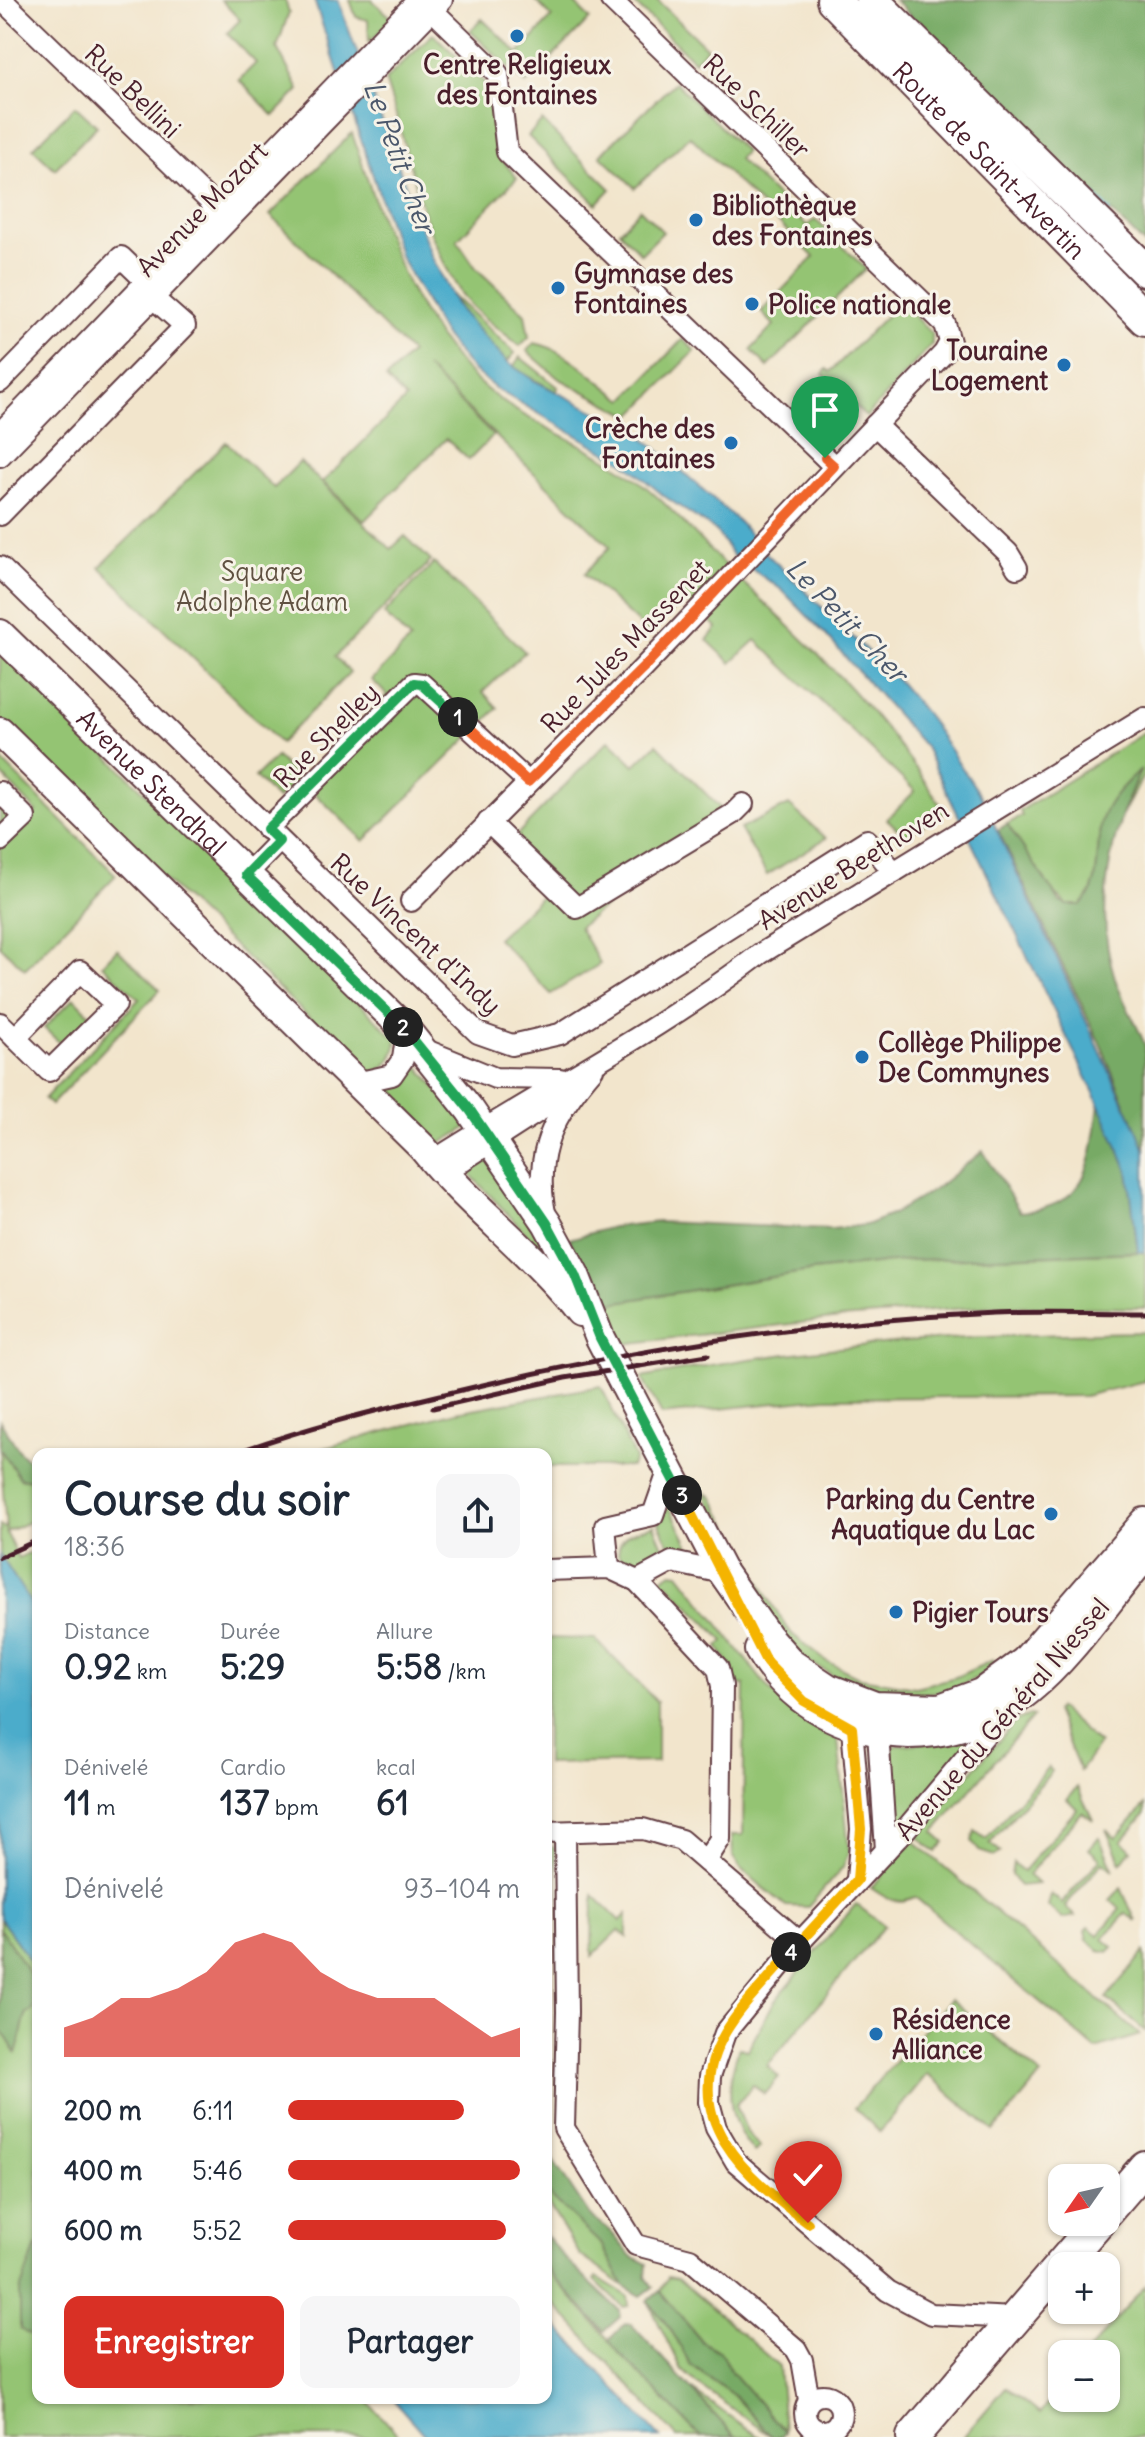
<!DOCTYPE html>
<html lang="fr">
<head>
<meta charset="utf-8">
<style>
	:root { --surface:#fff; --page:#f6f6f7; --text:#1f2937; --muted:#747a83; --accent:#d93025 }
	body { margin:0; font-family:Delius,sans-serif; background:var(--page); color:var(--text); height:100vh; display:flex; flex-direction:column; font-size:30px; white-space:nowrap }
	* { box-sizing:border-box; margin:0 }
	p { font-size:26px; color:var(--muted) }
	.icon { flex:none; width:44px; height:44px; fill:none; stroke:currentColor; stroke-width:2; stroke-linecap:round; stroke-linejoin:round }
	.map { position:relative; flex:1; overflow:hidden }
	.panel { position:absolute; left:32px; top:1448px; width:520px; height:956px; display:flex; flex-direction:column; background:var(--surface); border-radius:16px; box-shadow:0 2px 6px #0004 }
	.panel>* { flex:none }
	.needle { width:52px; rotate:236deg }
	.fabs { position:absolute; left:1048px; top:2164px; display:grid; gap:16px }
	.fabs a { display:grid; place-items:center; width:72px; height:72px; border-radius:16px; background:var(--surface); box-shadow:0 2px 6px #0004; font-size:40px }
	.pin { position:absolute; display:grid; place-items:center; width:68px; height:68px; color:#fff; margin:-82px -34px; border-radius:50% 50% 50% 0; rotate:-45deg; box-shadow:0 0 8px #0007 }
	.pin .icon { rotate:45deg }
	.km { position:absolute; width:40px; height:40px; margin:-20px; border-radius:50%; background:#222; color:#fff; font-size:22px; line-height:40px; text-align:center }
	.round { display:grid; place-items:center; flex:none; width:84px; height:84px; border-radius:16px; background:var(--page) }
	.summary { display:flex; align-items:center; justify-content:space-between; height:136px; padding:0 32px }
	h1 { font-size:44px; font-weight:700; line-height:60px }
	.metrics { display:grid; grid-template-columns:repeat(3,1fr); gap:12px; height:136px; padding:8px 32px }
	.metrics div { display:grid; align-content:center }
	.metrics b { font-size:34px; font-weight:700 }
	.metrics small { font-size:22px; font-weight:400 }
	.metrics p { font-size:22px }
	.chart { height:224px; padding:16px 32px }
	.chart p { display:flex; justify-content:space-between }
	.chart svg { width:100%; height:144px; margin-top:8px; fill:var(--accent); opacity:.7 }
	.cta { display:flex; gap:16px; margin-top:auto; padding:16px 32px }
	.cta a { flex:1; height:92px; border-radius:16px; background:var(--accent); color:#fff; font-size:32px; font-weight:700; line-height:92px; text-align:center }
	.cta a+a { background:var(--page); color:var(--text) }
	ul { padding:0 32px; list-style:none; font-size:26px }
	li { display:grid; grid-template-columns:128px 96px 1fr; align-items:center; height:60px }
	li i { height:20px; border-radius:10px; background:var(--accent) }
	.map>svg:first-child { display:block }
</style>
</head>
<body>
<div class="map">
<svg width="1145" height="2437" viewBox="0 0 1145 2437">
	<rect width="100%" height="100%" fill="#f7f3e8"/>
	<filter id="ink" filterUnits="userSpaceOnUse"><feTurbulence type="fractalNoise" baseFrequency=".0125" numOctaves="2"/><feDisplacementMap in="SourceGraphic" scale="16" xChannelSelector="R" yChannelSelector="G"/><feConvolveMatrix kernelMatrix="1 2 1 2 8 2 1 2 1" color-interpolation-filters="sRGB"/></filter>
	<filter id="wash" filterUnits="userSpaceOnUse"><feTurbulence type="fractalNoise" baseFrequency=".006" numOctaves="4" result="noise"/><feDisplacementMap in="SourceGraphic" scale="32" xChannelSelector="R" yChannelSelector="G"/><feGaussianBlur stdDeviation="1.8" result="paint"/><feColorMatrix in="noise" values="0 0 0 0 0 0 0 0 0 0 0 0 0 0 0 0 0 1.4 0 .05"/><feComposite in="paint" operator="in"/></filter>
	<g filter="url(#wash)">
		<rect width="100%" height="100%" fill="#f2e5cc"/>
		<g fill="#94c473" stroke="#6f724f" stroke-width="2">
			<polygon points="221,0 285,0 289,12 277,48 299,90 274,116 239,80 256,63 227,33 240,20"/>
			<polygon points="350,0 372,0 393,19 369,42 368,20 356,17"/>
			<polygon points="535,0 571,0 590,19 526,84 470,31 482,19 519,54 552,17"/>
			<polygon points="631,0 657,0 707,48 694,61"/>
			<path d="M433,34L489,87L496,152L517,178L457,240L476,268L525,314L529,337L520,346C501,330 475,314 461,293C419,229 410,151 385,80Z"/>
			<polygon points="675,82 745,151 738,159 807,226 815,219 866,269 768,367 751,350 774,325 761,312 814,257 690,136 635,188 600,155"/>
			<polygon points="75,106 97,126 55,169 33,148"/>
			<polygon points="542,121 611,189 597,204 528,136"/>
			<path d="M352,133C382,222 406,313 476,380C515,418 571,436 616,465C660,492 695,537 732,572L695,608L684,600L650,634L584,574L610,547L426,368L493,436L469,460L446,439L364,521L323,482L406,399L386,379L411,353L270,215Z"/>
			<polygon points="640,209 663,232 641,254 619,231"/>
			<polygon points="448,291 515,353 507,362 476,331"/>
			<polygon points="900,302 932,334 932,344 866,417 823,374 827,369 830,372"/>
			<path d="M683,339L695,351L631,416L558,378L527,351L534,343C568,349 595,380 624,400Z"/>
			<polygon points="520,357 558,387 557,392 513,367"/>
			<polygon points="226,442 274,488 300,462 391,549 405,536 431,561 335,657 350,672 280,743 100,567"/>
			<polygon points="434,563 525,652 483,692 498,708 364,841 301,780 387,695 372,680 410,640 384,614"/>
			<path d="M739,579C820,654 886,717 945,812L905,836L887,819L915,791L756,640L731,663L707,640L717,628L703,614Z"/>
			<path d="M0,650L397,1040C394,1060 387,1068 369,1075L0,722Z"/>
			<path d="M1145,732V773L1122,815L1140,771C1124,784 1108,801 1102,820C1094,846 1104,886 1081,905H1067L1048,887L1007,824L1022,816L1020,811Z"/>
			<polygon points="609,740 635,765 657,744 725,813 579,927 600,964 551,994 497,938 546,892 502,850"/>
			<polygon points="276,757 298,779 277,799 255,777"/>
			<polygon points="0,759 116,875 25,969 0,946 0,797 25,823 36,811 0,773"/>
			<polygon points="789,805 826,838 767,875 740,829"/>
			<polygon points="117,949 160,990 51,1105 44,1099 139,999 102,965"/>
			<polygon points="74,998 91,1015 62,1045 44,1028"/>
			<polygon points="412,1058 468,1127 440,1144 435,1144 380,1091"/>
			<polygon points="487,1155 555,1264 465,1169"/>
			<polygon points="1145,1252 1145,1308 993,1306 841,1318 624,1344 606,1304 804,1272 910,1260"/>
			<path d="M1145,1332V1381L1084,1396L825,1398L662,1415L642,1378C811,1343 973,1335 1145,1332Z"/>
			<polygon points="601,1386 635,1459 631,1467 546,1467 546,1454 303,1454 456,1412"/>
			<polygon points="0,1449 20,1478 38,1481 38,1518 6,1532 18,1558 38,1549 38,1614 0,1555 0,1525 6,1529"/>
			<path d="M704,1492L712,1496L776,1611L792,1634L826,1661L861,1678L915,1687L956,1677L993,1660L997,1665C944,1704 875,1703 820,1668C812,1663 801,1658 795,1651C753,1609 730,1544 704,1492Z"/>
			<polygon points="669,1506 692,1552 688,1556 672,1550 658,1522"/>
			<path d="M654,1525L666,1554C647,1564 633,1575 618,1553C620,1531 636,1531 654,1525Z"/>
			<polygon points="672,1572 679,1573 768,1688 798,1716 832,1734 838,1740 849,1851 843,1867 808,1907 786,1906 741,1869 733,1857 732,1835 743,1835 745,1685 735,1684 732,1668 718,1647 724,1641 667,1583 657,1590 655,1583"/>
			<polygon points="546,1638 595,1639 657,1702 657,1762 546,1764"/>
			<polygon points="1058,1708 1099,1744 1080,1771 1055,1712"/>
			<polygon points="1030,1715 1033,1717 934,1832 945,1842 936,1852 916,1835 1017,1720"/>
			<polygon points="972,1738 902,1823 897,1818 891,1746"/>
			<polygon points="1048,1767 1052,1771 990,1843 1001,1852 994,1856 979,1851 972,1841 975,1831 986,1839"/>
			<polygon points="1077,1787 1093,1820 1082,1812 1028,1875 1038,1884 1019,1886 1011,1875 1013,1863 1023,1871 1077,1809 1067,1799"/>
			<polygon points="1145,1805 1145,1814 1122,1841 1131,1850 1121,1863 1106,1829 1116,1838"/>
			<polygon points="1099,1837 1114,1871 1103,1862 1065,1906 1075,1916 1062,1919 1048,1906 1051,1894 1062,1903 1100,1859 1089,1849"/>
			<path d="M913,1840L1140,2035L1096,2049L915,1897C896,1905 888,1900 871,1888Z"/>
			<polygon points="546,1846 555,1848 557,1895 546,1900"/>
			<polygon points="1121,1888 1136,1921 1126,1913 1103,1939 1113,1947 1108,1952 1099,1950 1087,1940 1085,1930 1088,1927 1098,1935 1120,1909 1110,1900"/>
			<polygon points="593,1895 620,1921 627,1914 627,1937 619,1930 592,1956"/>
			<path d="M856,1904L884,1926L767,2066L779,2077L764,2094L753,2085L736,2105L747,2132L760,2147L754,2152C726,2121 725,2085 739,2048L748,2050L774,2002Z"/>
			<polygon points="0,1918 38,1972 38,2398 365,2398 400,2437 0,2437"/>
			<polygon points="1144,1952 1145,1957 1145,2031 1106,1998"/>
			<polygon points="951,1999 1041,2075 994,2131 927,2074 880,2132 854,2108"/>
			<polygon points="546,2192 602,2245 624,2286 580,2255 546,2201"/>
			<path d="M546,2268C597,2327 646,2381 701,2437H677L546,2295Z"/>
			<polygon points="597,2277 628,2296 629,2306 623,2307 595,2280"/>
			<polygon points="668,2277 678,2279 779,2366 784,2431 731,2371 721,2355 702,2342 660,2291"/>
			<polygon points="1145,2286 1145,2437 963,2437 1006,2387 1040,2414 1062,2383 1062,2398 1106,2398 1106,2354 1086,2354"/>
			<polygon points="648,2301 670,2328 690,2364 733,2395 772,2437 696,2383 680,2368"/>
			<polygon points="692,2390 759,2437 735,2437"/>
		</g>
		<g fill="#77aa65" stroke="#606448" stroke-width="2">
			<polygon points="894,0 1145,0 1145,245 1128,228"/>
			<path d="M1141,769C1111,831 1093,910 1115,978C1122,1002 1139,1026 1145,1046C1145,1067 1145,1125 1145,1151L1103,1050L998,830L1007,824L1060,902L1067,905H1081C1104,886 1094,845 1102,819C1109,798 1126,783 1141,769Z"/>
			<path d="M1099,1103L1128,1170L1138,1252L910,1260L803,1272L606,1304L569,1239L612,1227L658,1222L832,1229L866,1225L891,1215L935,1189L983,1151L1020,1212C1091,1207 1092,1160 1099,1103Z"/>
			<polygon points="0,1421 20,1452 38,1470 38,1481 20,1478 0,1449"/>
			<path d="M0,1928L38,1987L33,2010L27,2013C21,2027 22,2039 16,2053L0,2027Z"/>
			<polygon points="546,2150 590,2216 611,2232 630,2255 647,2264 646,2277 653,2287 641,2296 624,2286 602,2245 546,2192"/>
			<polygon points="546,2236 569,2263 620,2311 620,2317 604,2331 546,2268"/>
			<polygon points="36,2246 38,2246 38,2341 20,2329 20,2291"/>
			<polygon points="660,2291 702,2342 719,2351 731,2371 784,2431 780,2437 772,2437 733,2395 690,2364 670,2328 648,2301"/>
			<polygon points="625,2323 631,2324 735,2437 701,2437 619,2353 609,2340"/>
		</g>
		<g fill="#4caccb" stroke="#4b667b" stroke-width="2">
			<polygon points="314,0 338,0 431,255 458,308 507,362 535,381 632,430 654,446 737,520 767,554 899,682 926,714 981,796 1138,1132 1145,1151 1145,1252 1138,1252 1128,1170 1099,1103 925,747 825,634 782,590 733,556 716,531 664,496 625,463 496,389 472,369 445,337 400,256"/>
			<polygon points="0,1555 38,1614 38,1972 0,1918"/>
			<polygon points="546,2314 660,2437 426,2437 392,2398 546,2398"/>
		</g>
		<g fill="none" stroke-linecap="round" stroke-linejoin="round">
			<polyline stroke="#4caccb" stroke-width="5" points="1075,178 1109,211"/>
		</g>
	</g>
	<g filter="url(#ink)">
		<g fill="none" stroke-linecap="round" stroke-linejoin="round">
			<g stroke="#633d43" stroke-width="24">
				<g id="street">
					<polyline points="2,0 226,217"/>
					<polyline points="422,0 498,74 507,152 834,466"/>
					<polyline points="0,382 121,257 147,282"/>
					<polyline points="875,425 1008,553 1017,568"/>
					<polyline points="0,433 418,0"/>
					<polyline points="0,456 442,0"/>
					<polyline points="0,515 185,326 152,297"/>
					<polyline points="0,567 478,1033 512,1045 560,1034 867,840 894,872"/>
					<polyline points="0,792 25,817 0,841"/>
					<polyline points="488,822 577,908 733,814 743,804"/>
					<polyline points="267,829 414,683 422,684 528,782"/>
					<polyline points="246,875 279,841"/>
					<polyline points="411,901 643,668 944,353 950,342 945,324 611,0"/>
					<polyline points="0,1023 49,1071 116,1005 80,971 15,1038"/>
					<polyline points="426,1050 495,1078 560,1079"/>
					<polyline points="346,1075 365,1081 392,1075 403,1059 407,1031"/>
					<path d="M433,1161C542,1091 657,1033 760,954L1145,718"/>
					<polyline points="443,1173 567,1093"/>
					<path d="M545,1213C533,1153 554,1114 593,1069"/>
					<polyline points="609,1568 605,1526 653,1515 669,1469"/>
					<polyline points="546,1570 609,1568 637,1581 718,1668 722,1686 720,1839 706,1861"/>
					<polyline points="637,1581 672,1562 723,1573"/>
					<polyline points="1005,1711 905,1830 800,1942 725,2033 710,2076 709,2102 716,2128 736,2162 888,2291 931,2314 1015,2318"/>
					<polyline points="877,1718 886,1850"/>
					<polyline points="546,1832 643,1829 681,1840 800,1942"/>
					<polyline points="565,1832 567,2012 564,2128 636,2245 690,2259 796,2349 802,2360 809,2400"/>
					<polyline points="857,1880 861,1829 852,1728 863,1718"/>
					<circle cx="823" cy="2413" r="18"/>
				</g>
			</g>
			<g stroke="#633d43" stroke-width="32">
				<g id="secondary">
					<path id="s1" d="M0,634L407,1031L470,1110L547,1223L575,1275L600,1338L723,1573L767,1636L792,1664L828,1688L875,1706L940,1708L981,1693L1025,1661L1145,1522"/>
					<path d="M0,732L422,1147C470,1207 533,1252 580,1312"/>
					<path d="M759,1650C816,1746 945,1760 1029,1690C1072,1655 1109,1598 1145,1556"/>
				</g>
			</g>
			<g stroke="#633d43" stroke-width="36">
				<g id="primary">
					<path id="s2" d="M833,0L1145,319"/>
					<polyline points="872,0 1145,270"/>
					<polyline points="1106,2212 1145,2167"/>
					<polyline points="913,2437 1098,2222"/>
				</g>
			</g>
			<use href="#street" stroke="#fff" stroke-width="20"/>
			<use href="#secondary" stroke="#fff" stroke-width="28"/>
			<use href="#primary" stroke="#fff" stroke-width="32"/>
			<g stroke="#4a1f2b" stroke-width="5">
				<polyline points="433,1408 565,1378 708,1355"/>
				<path d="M233,1454C303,1428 377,1410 449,1393C627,1350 810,1321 994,1313C1044,1311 1095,1313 1145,1313"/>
				<polyline points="0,1557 38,1540"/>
			</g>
		</g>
	</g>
	<g fill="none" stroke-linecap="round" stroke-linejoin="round" filter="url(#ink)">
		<g stroke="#fff" stroke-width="16">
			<polyline id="split-1" points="458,717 528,782 643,668 834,466 825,458"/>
		</g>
		<g stroke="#fff" stroke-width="16">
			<polyline id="split-2" points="403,1027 246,875 279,841 267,829 414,683 422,684 458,717"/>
		</g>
		<g stroke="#fff" stroke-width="16">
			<polyline id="split-3" points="403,1027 470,1110 547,1223 575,1275 600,1338 682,1495"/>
		</g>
		<g stroke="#fff" stroke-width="16">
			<polyline id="split-4" points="682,1495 767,1663 804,1701 852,1728 861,1829 857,1880 791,1952"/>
		</g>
		<g stroke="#fff" stroke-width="16">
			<path id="split-5" d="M791,1952C770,1978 742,2004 725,2033C676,2117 746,2177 808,2223"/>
		</g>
		<use href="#split-1" stroke="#f0652b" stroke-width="10"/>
		<use href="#split-2" stroke="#22a559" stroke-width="10"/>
		<use href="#split-3" stroke="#22a559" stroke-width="10"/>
		<use href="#split-4" stroke="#f5b400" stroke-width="10"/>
		<use href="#split-5" stroke="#f5b400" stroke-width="10"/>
	</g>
	<g fill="#1f6fb2" stroke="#f7f3e8" stroke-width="3">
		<circle cx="517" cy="36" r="8"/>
		<circle cx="696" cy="220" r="8"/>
		<circle cx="558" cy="288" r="8"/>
		<circle cx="752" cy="304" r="8"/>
		<circle cx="1064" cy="365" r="8"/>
		<circle cx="731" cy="443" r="8"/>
		<circle cx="862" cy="1057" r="8"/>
		<circle cx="1051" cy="1514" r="8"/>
		<circle cx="896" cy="1612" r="8"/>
		<circle cx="876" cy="2034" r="8"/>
	</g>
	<g text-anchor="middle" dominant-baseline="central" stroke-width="6" stroke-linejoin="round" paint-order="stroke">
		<g font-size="26" font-weight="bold" fill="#4a1f2b" stroke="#f7f3e8" text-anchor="start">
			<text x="517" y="64" text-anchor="middle">Centre Religieux<tspan x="517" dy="30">des Fontaines</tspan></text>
			<text x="712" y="205">Bibliothèque<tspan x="712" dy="30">des Fontaines</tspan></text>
			<text x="574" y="273">Gymnase des<tspan x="574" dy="30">Fontaines</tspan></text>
			<text x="768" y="304">Police nationale</text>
			<text x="1048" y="350" text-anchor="end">Touraine<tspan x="1048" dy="30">Logement</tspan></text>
			<text x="715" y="428" text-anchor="end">Crèche des<tspan x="715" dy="30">Fontaines</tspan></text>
			<text x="878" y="1042">Collège Philippe<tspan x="878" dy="30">De Commynes</tspan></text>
			<text x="1035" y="1499" text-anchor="end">Parking du Centre<tspan x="1035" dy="30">Aquatique du Lac</tspan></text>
			<text x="912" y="1612">Pigier Tours</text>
			<text x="892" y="2019">Résidence<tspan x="892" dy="30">Alliance</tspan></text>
		</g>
		<g font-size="26" fill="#4a1f2b" stroke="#f7f3e8">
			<text transform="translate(133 91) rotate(44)">Rue Bellini</text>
			<text transform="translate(757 106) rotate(44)">Rue Schiller</text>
			<text stroke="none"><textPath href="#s2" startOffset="224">Route de Saint-Avertin</textPath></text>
			<text transform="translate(202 209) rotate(-46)">Avenue Mozart</text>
			<text transform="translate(625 646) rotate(-46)">Rue Jules Massenet</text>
			<text transform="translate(326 735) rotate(-45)">Rue Shelley</text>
			<text stroke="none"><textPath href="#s1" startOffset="212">Avenue Stendhal</textPath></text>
			<text transform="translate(853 865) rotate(-32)">Avenue Beethoven</text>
			<text transform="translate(416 934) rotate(43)">Rue Vincent d'Indy</text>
			<text transform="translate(1002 1719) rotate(-49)">Avenue du Général Niessel</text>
		</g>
		<g font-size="26" fill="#605141" stroke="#f7f3e8">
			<text x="262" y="571">Square<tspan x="262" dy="30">Adolphe Adam</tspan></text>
		</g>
		<g font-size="28" font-style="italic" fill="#4b576b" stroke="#f7f3e8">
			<text transform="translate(400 157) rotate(70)">Le Petit Cher</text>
			<text transform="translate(847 620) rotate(46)">Le Petit Cher</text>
		</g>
	</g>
</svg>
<div class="fabs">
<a><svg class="needle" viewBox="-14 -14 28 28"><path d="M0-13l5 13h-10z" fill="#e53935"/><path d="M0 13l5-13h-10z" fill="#747a83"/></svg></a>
<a>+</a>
<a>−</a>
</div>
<div class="pin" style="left:825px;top:458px;background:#1e9e55"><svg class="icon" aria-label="arrive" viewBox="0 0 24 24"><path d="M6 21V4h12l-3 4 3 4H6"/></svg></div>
<div class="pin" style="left:808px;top:2223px;background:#d93025"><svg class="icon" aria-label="check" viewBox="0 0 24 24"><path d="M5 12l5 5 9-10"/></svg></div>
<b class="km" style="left:458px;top:717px">1</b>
<b class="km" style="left:403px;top:1027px">2</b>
<b class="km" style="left:682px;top:1495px">3</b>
<b class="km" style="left:791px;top:1952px">4</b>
<section class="panel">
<div class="summary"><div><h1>Course du soir</h1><p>18:36</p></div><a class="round"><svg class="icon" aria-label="share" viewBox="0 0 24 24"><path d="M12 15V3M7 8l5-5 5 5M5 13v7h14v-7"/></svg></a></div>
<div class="metrics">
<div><p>Distance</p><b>0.92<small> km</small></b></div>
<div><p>Durée</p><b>5:29</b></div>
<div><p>Allure</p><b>5:58<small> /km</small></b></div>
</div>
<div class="metrics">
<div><p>Dénivelé</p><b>11<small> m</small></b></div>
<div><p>Cardio</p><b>137<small> bpm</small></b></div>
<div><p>kcal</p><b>61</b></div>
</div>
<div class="chart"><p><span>Dénivelé</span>93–104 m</p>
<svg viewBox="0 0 160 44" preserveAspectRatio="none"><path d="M0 44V35L10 32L20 26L30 26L40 23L50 18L60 9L70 6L80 9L90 18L100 23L110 26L120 26L130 26L140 32L150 38L160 35V44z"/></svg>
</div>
<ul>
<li><b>200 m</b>6:11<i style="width:76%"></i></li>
<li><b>400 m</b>5:46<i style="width:100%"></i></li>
<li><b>600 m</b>5:52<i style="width:94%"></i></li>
</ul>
<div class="cta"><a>Enregistrer</a><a>Partager</a></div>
</section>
</div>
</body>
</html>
